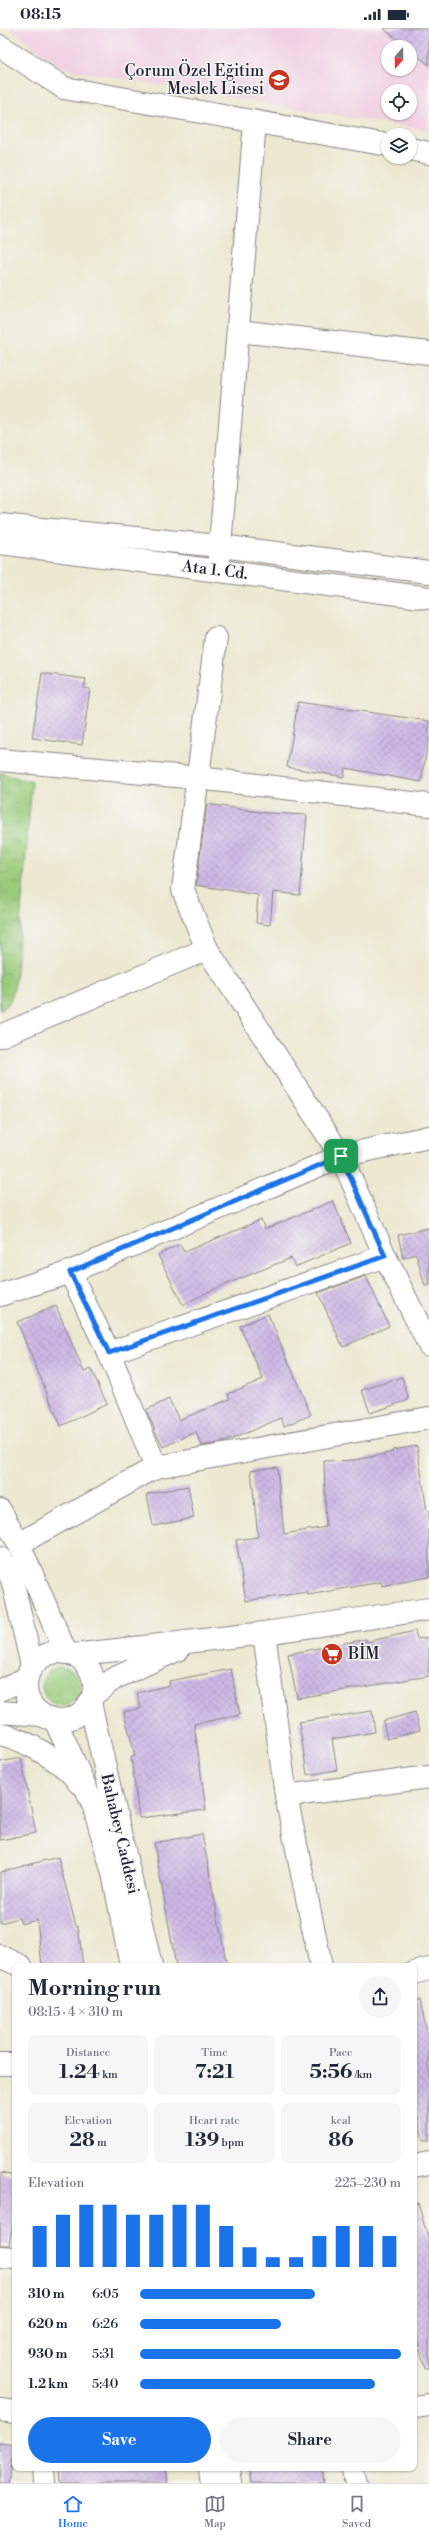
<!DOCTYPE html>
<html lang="en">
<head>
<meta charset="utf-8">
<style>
	:root { --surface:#fff; --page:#f6f6f7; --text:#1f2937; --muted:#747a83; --line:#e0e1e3; --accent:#1a73e8 }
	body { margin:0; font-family:"Libre Bodoni",serif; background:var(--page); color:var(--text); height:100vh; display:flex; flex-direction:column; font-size:15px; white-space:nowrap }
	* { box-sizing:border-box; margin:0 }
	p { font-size:13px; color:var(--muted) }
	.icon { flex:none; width:22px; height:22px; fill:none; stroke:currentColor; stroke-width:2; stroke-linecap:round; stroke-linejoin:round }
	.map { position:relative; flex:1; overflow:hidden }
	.details { position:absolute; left:12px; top:1935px; width:405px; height:508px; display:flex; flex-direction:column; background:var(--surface); border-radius:8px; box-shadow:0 1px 3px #0004 }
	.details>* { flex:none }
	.needle { width:26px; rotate:200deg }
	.buttons { position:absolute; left:381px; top:12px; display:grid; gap:8px }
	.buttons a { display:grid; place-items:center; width:36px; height:36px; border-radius:50%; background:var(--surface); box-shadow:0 1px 3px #0004; font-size:20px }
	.pin { position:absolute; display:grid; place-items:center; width:34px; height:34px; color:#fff; margin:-17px; border-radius:8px; box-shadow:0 2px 6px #0006 }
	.round { display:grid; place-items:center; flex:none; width:42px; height:42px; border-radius:21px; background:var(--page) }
	.overview { display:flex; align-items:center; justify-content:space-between; height:68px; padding:0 16px }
	h1 { font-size:22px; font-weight:800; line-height:30px }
	.stats { display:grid; grid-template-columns:repeat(3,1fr); gap:6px; height:68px; padding:4px 16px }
	.stats div { display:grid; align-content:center; border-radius:8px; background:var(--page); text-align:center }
	.stats b { font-size:20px; font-weight:800 }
	.stats small { font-size:11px; font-weight:400 }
	.stats p { font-size:11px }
	.chart { height:112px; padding:8px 16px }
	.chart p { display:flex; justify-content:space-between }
	.chart svg { width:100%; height:72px; margin-top:4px; stroke:var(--accent); stroke-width:6 }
	.cta { display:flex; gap:8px; margin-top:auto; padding:8px 16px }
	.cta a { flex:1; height:46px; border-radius:24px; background:var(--accent); color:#fff; font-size:16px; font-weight:800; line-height:46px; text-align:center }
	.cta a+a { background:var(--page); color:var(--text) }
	ul { padding:0 16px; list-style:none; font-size:13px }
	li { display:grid; grid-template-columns:64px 48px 1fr; align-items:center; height:30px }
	li i { height:10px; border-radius:5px; background:var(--accent) }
	.status { display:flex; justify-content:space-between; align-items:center; height:28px; padding:0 20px; background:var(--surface); direction:ltr }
	.status svg { height:11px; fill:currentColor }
	.tabs { display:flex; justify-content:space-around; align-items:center; height:56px; border-top:1px solid var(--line); background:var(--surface); font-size:11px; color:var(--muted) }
	.tabs a { display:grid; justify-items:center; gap:2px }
	.tabs .selected { color:var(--accent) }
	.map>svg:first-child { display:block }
</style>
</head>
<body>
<div class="status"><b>08:15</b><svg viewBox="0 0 49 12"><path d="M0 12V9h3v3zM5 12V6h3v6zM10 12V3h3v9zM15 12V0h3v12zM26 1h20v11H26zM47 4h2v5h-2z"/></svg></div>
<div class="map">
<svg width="429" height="2455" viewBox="0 0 429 2455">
	<defs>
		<pattern id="park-tufts" width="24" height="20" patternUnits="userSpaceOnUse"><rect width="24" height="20" fill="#9acc7c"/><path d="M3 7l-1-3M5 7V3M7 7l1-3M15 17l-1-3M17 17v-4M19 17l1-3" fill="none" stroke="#84af6c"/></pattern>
		<pattern id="building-cross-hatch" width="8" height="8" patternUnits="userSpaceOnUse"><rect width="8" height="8" fill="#cdb7e5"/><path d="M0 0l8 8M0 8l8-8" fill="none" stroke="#b09dc5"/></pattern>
	</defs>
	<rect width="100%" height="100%" fill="#f6f6f2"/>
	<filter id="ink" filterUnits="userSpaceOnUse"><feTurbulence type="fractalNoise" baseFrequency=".025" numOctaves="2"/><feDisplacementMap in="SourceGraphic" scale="8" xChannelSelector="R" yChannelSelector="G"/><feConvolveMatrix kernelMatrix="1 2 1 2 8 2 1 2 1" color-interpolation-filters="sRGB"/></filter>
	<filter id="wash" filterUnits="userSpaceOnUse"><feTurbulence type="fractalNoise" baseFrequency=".012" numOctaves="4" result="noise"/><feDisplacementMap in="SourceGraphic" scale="16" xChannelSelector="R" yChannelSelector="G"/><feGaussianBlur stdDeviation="0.9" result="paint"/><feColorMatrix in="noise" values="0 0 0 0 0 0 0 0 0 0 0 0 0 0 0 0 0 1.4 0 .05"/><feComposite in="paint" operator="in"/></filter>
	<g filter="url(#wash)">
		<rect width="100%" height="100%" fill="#ece8d1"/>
		<path fill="#f1d0e3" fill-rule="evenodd" d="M8,0H429V103L60,40ZM388,19H410V41H388ZM388,63H410V85H388Z"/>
		<circle fill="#9acc7c" stroke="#5e775c" cx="61" cy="1658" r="19"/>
		<polygon fill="url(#park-tufts)" stroke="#5e775c" points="0,745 32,754 15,956 10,974 0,983"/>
		<g id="blocks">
			<g fill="url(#building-cross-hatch)">
				<polygon points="383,0 429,0 429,37 410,22 410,19 407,19"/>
				<polygon points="42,645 86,651 84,660 90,661 82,717 32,710"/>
				<polygon points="298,674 429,693 429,709 421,754 345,740 344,749 287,739"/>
				<polygon points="207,776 266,785 307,787 300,867 273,864 270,897 256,895 258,867 196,857"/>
				<polygon points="333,1173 351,1215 295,1239 291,1230 212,1262 183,1277 158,1227 180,1216 184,1224 261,1192 265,1201"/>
				<polygon points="429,1200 429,1257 425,1258 416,1226 403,1230 398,1207"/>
				<polygon points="366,1248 389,1298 343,1319 318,1265"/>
				<polygon points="56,1278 84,1344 91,1341 107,1376 61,1398 17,1294"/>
				<polygon points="268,1286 311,1387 284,1398 281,1390 227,1413 202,1418 196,1404 163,1419 146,1382 169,1371 179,1392 230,1371 228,1366 263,1351 240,1298"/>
				<polygon points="402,1349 409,1372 370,1385 362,1362"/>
				<polygon points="417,1418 427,1483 429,1483 429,1549 382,1558 381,1554 308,1567 307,1564 246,1573 236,1512 258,1509 251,1442 277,1439 284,1506 326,1499 324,1433 356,1432 393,1424 392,1422"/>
				<polygon points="188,1458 194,1490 153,1498 147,1466"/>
				<polygon points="415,1603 417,1611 429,1609 429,1648 297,1670 288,1626 366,1611 366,1614"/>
				<polygon points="231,1641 240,1687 194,1696 206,1782 139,1790 131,1729 135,1728 124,1684 141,1680 137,1665 170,1657 169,1653"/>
				<polygon points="372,1683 375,1704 332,1711 337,1742 307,1747 299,1694"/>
				<polygon points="415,1684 420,1702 387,1711 383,1693"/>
				<polygon points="21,1730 36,1805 0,1812 0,1734"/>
				<polygon points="202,1806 227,1938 176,1938 154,1815"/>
				<polygon points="58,1829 76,1898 78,1897 83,1938 42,1938 37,1892 21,1896 19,1890 0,1895 0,1844"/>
				<polygon points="420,1972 429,2014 429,2113 423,2113 414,2071 414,1973"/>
				<polygon points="0,2145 15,2148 15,2183 9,2217 0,2217"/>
				<polygon points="418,2175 429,2214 429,2340 425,2340 414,2301 414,2176"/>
				<polygon points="0,2415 14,2417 8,2455 0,2455"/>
				<polygon points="59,2440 166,2440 168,2455 60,2455"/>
				<polygon points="249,2440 321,2440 323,2455 251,2455"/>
			</g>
		</g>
	</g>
	<g filter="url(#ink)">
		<use href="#blocks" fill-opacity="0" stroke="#878586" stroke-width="1"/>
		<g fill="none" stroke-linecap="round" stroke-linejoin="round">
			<g stroke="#878586" stroke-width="24">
				<g id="minor">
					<polyline points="0,18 64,60 388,117"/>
					<polyline points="410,121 429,125"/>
					<polyline points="238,303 429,325"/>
					<polyline points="0,497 220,518 429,544"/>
					<polyline points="0,515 429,570"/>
					<polyline points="218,542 255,94"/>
					<polyline points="216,610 183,862 207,921 341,1128 385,1228 429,1317"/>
					<polyline points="0,732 198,750 429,777"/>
					<polyline points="0,1008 207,921"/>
					<polyline points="70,1244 109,1325 156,1439"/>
					<polyline points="0,1267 70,1244 341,1128 429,1109"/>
					<polyline points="109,1325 385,1228"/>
					<polyline points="0,1482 19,1516 66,1625"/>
					<polyline points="19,1516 156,1439 429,1390"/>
					<polyline points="0,1530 12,1551 32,1638"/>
					<polyline points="264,1605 286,1768 321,1938"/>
					<circle cx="60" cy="1658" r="34"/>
					<polyline points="73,1627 264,1605 429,1581"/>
					<polyline points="0,1662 27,1650"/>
					<polyline points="93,1667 115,1650 179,1621"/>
					<polyline points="90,1675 151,1938"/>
					<polyline points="0,1684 42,1687"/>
					<polyline points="55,1692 93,1776 113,1845 131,1938"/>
					<path d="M0,1706C24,1711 66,1735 79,1755"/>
					<polyline points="286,1768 429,1749"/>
					<polyline points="0,1928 21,1938"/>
					<polyline points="414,1945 429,1941"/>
					<polyline points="0,2036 15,2036"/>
					<polyline points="414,2138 429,2135"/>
					<polyline points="0,2229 15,2230"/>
					<polyline points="414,2379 429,2377"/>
					<polyline points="0,2382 15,2384"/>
					<polyline points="43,2440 44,2455"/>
					<polyline points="210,2440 212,2455"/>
					<polyline points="229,2440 231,2455"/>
					<polyline points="352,2440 356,2455"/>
				</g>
			</g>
			<use href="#minor" stroke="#fff" stroke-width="22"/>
		</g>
	</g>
	<g fill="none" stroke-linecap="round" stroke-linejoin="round" filter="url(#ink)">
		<g stroke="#fff" stroke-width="8">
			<polygon id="route" points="341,1128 385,1228 109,1325 70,1244"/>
		</g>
		<use href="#route" stroke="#1a73e8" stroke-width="5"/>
	</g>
	<defs>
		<g id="school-disc" transform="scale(1.15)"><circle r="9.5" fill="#c8321e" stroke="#f6f6f2"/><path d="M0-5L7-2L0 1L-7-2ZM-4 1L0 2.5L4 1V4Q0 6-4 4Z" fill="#fff"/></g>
		<g id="supermarket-disc" transform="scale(1.15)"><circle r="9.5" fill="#c8321e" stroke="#f6f6f2"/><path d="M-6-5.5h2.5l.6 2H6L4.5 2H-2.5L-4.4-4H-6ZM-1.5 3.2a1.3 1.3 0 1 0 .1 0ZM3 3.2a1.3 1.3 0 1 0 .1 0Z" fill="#fff"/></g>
	</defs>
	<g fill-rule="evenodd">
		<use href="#school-disc" x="279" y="52"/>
		<use href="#supermarket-disc" x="332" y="1626"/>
	</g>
	<g text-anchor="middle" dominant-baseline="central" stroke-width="3" stroke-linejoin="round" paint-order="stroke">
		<g font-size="16" fill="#22223b" stroke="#f6f6f2" text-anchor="end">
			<text x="264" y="43">Çorum Özel Eğitim<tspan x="264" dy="18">Meslek Lisesi</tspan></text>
			<text x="348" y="1626" text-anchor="start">BİM</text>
		</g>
		<g font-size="16" fill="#22223b" stroke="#f6f6f2">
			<text transform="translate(215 542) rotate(7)">Ata 1. Cd.</text>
			<text transform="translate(120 1806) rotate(77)">Bahabey Caddesi</text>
		</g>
	</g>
</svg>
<div class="buttons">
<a><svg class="needle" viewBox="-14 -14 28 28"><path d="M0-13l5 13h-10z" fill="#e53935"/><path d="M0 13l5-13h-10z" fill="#747a83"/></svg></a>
<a><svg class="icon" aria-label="locate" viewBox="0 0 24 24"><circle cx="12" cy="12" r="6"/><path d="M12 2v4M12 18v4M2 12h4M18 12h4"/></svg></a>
<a><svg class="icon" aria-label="layers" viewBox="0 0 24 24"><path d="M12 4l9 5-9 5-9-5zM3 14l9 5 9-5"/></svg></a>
</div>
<div class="pin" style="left:341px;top:1128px;background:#1e9e55"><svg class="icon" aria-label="arrive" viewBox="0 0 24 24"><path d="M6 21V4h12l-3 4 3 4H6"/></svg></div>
<section class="details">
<div class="overview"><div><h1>Morning run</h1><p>08:15 · 4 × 310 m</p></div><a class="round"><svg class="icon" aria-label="share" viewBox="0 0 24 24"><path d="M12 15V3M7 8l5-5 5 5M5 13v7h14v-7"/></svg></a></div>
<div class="stats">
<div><p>Distance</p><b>1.24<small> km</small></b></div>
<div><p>Time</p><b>7:21</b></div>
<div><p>Pace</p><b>5:56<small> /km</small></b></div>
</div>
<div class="stats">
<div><p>Elevation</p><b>28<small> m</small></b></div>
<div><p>Heart rate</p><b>139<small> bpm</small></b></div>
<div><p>kcal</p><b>86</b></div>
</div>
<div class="chart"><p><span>Elevation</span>225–230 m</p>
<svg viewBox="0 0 160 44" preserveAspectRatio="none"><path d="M5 44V19M15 44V12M25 44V6M35 44V6M45 44V12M55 44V12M65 44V6M75 44V6M85 44V19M95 44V32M105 44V38M115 44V38M125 44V25M135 44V19M145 44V19M155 44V25"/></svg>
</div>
<ul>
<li><b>310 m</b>6:05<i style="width:67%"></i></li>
<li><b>620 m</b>6:26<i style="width:54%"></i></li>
<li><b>930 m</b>5:31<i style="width:100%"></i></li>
<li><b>1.2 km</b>5:40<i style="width:90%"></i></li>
</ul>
<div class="cta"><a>Save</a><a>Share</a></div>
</section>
</div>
<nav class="tabs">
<a class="selected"><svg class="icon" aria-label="home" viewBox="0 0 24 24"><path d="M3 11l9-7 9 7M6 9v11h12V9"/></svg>Home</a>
<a><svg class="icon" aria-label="map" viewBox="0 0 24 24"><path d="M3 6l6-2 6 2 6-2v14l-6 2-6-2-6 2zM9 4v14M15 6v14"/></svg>Map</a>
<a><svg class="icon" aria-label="saved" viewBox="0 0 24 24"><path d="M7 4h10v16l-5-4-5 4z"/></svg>Saved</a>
</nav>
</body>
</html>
